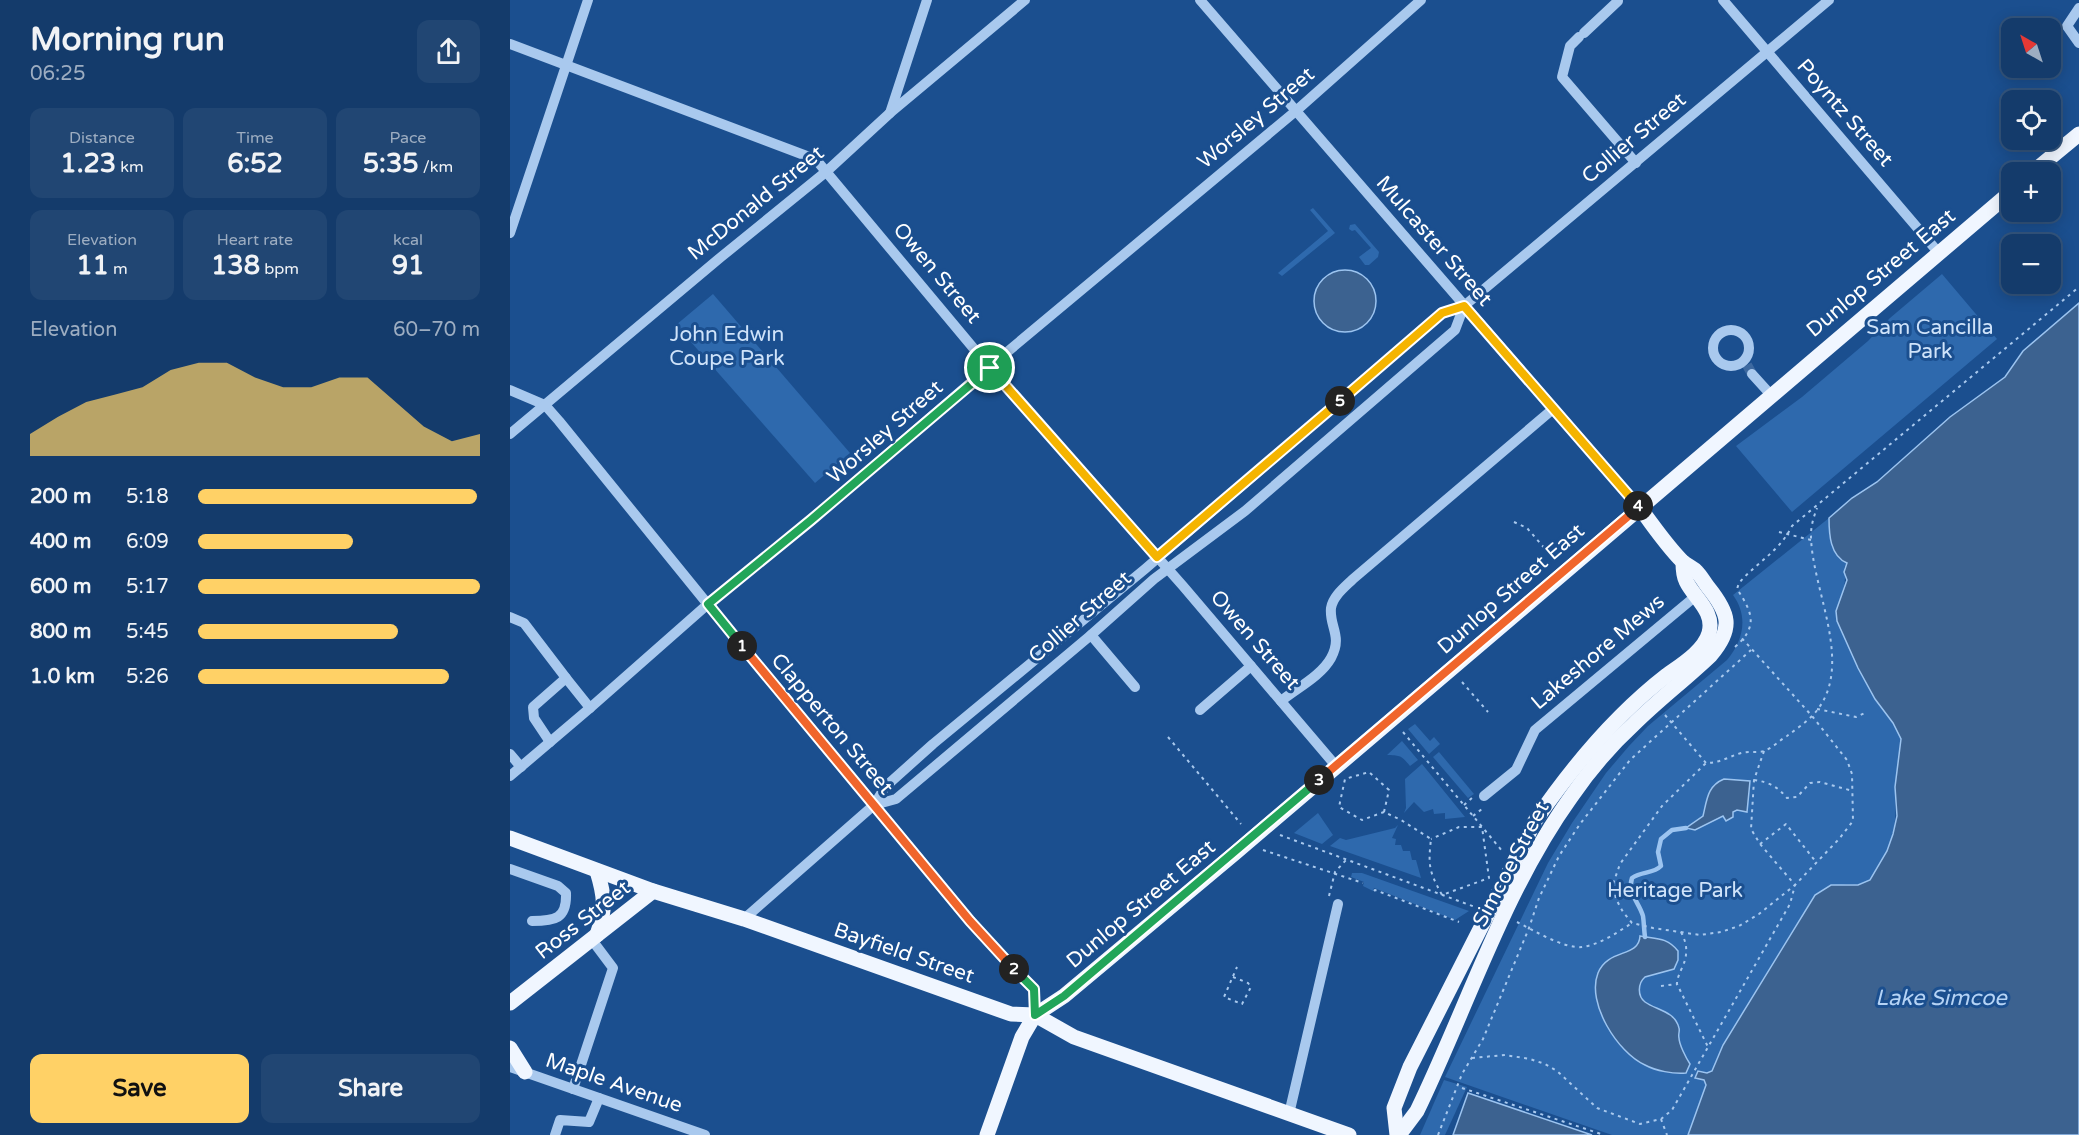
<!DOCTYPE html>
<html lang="en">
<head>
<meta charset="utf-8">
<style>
	:root { --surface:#143b6b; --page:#214673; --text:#f1f3f6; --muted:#9dadc1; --line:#33557e; --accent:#ffd166 }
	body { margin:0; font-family:"Varela Round",sans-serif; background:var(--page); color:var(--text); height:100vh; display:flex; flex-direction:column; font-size:22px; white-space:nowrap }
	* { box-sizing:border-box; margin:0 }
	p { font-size:20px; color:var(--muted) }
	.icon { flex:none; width:33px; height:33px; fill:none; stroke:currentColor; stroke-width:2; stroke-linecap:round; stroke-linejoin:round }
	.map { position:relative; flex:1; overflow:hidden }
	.details { display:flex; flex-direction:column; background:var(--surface); width:510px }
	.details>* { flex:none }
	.needle { width:39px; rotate:321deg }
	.tools { position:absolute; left:1491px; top:18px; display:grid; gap:12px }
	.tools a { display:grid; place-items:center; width:60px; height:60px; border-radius:12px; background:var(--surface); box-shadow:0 3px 15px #0003,0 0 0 2px var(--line); font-size:30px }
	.pin { position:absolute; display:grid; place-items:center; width:51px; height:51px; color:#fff; margin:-26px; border:3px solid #fff; border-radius:50%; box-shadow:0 2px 6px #0007 }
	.km { position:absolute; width:30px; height:30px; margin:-15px; border-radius:50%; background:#222; color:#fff; font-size:16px; line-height:30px; text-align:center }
	.round { display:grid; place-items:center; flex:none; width:63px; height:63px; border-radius:12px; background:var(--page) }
	.headline { display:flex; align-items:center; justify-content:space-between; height:102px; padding:0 30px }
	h1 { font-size:33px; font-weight:800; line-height:45px }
	.stats { display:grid; grid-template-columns:repeat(3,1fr); gap:9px; height:102px; padding:6px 30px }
	.stats div { display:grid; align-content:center; border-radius:12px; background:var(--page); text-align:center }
	.stats b { font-size:26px; font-weight:800 }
	.stats small { font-size:16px; font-weight:400 }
	.stats p { font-size:16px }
	.chart { height:168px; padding:12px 30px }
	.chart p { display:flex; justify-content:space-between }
	.chart svg { width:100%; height:108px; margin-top:6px; fill:var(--accent); opacity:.7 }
	.cta { display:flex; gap:12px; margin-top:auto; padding:12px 30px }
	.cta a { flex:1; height:69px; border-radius:12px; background:var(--accent); color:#111; font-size:24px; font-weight:800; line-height:69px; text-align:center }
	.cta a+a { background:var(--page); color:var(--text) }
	ul { padding:0 30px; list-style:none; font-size:20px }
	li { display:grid; grid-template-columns:96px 72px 1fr; align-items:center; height:45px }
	li i { height:15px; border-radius:8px; background:var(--accent) }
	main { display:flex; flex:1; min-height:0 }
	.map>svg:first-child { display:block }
</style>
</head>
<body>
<main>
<section class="details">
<div class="headline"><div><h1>Morning run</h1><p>06:25</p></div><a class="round"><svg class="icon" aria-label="share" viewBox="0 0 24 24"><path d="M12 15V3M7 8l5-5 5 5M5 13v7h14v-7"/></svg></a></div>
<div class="stats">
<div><p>Distance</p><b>1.23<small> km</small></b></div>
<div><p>Time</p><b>6:52</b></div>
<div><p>Pace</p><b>5:35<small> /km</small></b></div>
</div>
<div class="stats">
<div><p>Elevation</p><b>11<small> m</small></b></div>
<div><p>Heart rate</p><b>138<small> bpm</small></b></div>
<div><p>kcal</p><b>91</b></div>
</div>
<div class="chart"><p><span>Elevation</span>60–70 m</p>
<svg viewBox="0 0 160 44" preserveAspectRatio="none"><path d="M0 44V35L10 28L20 22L30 19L40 16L50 9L60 6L70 6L80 12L90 16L100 16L110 12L120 12L130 22L140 32L150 38L160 35V44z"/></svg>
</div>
<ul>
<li><b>200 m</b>5:18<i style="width:99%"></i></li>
<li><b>400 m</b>6:09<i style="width:55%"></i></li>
<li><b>600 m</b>5:17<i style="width:100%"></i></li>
<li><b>800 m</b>5:45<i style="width:71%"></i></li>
<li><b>1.0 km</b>5:26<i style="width:89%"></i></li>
</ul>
<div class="cta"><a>Save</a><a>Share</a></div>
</section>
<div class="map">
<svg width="1569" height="1135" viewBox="0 0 1569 1135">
	<rect width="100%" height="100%" fill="#1b4f8f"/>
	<g fill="#2e69ad">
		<polygon points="803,208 825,233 772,276 768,273 818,231 800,210"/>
		<polygon points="845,224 869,252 868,257 859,265 855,265 849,257 861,248 845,230 842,231 839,229 840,225"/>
		<polygon points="1432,274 1487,339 1282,512 1226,446 1292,397 1358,341 1380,318"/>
		<polygon points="203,294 340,453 305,483 166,325"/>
		<path d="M1319,518V535L1337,562L1334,568C1339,588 1325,601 1327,621L1365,699L1383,723L1391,739L1385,806C1388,825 1375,868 1360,880C1351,887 1342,883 1332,885C1323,886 1314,892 1305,895L1213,1045L1202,1071L1197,1073L1188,1071L1196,1085L1178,1135H1102L935,1077L1038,863L1062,823L1096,773L1119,746L1138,726L1217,660C1233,641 1239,617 1223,595Z"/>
		<polygon points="905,724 920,741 924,737 930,744 919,754 898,729"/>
		<path d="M892,741L908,760L900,766C890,754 890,756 877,755Z"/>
		<polygon points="929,752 964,794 958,798 923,757"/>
		<polygon points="912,764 955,817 935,819 935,813 924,814 923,809 914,812 904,802 894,813 896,808 895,779"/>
		<polygon points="808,813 823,835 812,844 784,833"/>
		<polygon points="888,825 882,838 886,839 885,845 891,845 893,851 900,851 902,860 906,860 911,878 820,846 830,838 836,840 885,828"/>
		<polygon points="842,873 852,873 959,911 945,920 864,888 863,891 853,886 854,882 841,877"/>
		<polygon points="934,1080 957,1087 935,1135 910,1135"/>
	</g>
	<g fill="#3c6290" stroke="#9cc4f0" stroke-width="1.5">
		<circle cx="835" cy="301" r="31"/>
		<path d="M1569,303V1135H1178L1196,1085L1194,1080L1185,1078L1188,1071L1197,1073L1202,1071L1213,1045L1305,895L1321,885H1348L1360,880L1377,851L1383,834L1387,816L1385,787L1391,739L1383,723L1365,699L1348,668L1327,621L1326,611L1337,580L1334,572L1337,563C1320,556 1319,534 1319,518L1342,498L1367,482L1440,417L1495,377L1513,351Z"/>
		<path d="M1214,779L1240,781L1237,812L1227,810L1223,812V817L1216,821L1213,816L1185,830L1176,828L1193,816C1197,800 1197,786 1214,779Z"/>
		<path d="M1130,936C1146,939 1157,937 1168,951V960L1164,969L1135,977C1128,983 1127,996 1135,1002C1146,1010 1165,1011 1169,1028C1170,1031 1168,1034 1169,1038C1169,1044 1176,1058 1180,1064L1176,1073C1163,1074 1146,1071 1135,1065C1108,1053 1076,1003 1088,973C1098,948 1129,958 1130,936Z"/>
		<polygon points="958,1093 1082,1135 943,1135"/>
	</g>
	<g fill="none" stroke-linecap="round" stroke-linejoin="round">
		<path stroke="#9cc4f0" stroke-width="4.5" d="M1135,937C1134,930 1134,923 1133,916C1129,902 1117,893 1122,878C1132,871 1143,874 1151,866L1148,852L1151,839L1162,830L1176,828"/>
		<polyline stroke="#3d69a0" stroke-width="10" stroke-dasharray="10 5" stroke-linecap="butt" points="1237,365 1242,374"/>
		<g stroke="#a9c9ee" stroke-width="2" stroke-dasharray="3 4.5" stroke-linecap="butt">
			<polyline points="1004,522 1017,528 1043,558"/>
			<polyline points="1269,532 1301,540"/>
			<path d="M1225,647C1249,626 1242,612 1227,589L1229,583C1247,562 1269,552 1282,526L1569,287"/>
			<polyline points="952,682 978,712"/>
			<polyline points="1307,709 1346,717 1357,712"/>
			<polyline points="1155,715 1196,763"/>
			<polyline points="893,732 993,852"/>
			<polyline points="658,737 731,824"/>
			<path d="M1254,751L1244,780L1241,829L1250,844L1285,885L1249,914L1229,926L1211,932L1190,935L1143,928L1122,923L1113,912L1106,899L1103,884L1110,864L1152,806L1196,763C1210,763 1218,757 1231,753C1238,751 1247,753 1254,751C1261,749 1270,740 1277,736C1285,730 1295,723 1302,716C1348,669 1301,590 1301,535C1301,525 1304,516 1307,508"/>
			<path d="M1244,780C1259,782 1268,787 1277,798L1287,797L1300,783L1310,782L1343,791"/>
			<polyline points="954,805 962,798"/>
			<path d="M874,812L879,790L859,772L835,779L829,807L852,820L874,812L891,820L921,839C918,866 919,871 932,895L979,878L972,827H949L921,839"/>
			<polyline points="963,816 972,809"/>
			<polyline points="770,835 965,907"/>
			<polyline points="1250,844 1276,824 1306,862"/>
			<polyline points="753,850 853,883"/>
			<polyline points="864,891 865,890 949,922"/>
			<polyline points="819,896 825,872 836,860"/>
			<path d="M1007,922C1023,930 1054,949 1072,947C1089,945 1108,932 1122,923"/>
			<path d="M1171,932C1178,945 1178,956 1171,970C1169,976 1167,978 1167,984L1198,1047"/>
			<polyline points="723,977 738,983 741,987 732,1004 714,997 727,967"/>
			<polyline points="1151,986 1167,984"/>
			<polyline points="962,1058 995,1055 1020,1059 1035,1064 1047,1071 1087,1108 1130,1124 1151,1119 1162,1110 1280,904 1285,885 1329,839 1343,821 1342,774 1337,760 1302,716 1229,635"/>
			<polyline points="952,1088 1094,1135"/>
			<polyline points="1151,1119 1157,1135"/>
			<polyline points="928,1135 952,1074 973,1039 1019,928 1029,898 1049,856 1070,824 1120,760 1241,650"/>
		</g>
		<g stroke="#a9c9ee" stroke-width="10">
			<polyline points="690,0 1129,507"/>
			<polyline points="1213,0 1428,252"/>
			<polyline points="1569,8 1557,26 1569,43"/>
			<polyline points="1074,33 1108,1"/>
			<polyline points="1069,37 1060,46 1052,77 1126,163"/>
			<polyline points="0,44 302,158 308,162 480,368 673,586 826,766"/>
			<polyline points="380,113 417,0"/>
			<polyline points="0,233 78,0"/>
			<circle cx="1221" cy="348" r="18"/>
			<polyline points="1242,374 1261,395"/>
			<polyline points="0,390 35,405 49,421 213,623 460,921 524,989 525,1015"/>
			<polyline points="0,434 211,257 317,171 380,113 515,0"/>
			<polyline points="0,617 14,623 56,678"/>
			<polyline points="581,635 625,687"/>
			<path d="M771,701C787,688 811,676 821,658C833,636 819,627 821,608C823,596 835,587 843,579L1043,409"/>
			<polyline points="690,710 741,666"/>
			<polyline points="40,742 24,718 23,707 56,678 80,708"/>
			<polyline points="0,754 11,767"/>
			<polyline points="0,776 80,708 198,604 301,520 466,378 787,110 911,0"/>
			<polyline points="974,796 1006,770 1025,730 1187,595"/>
			<polyline points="364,805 386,799 581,635 644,579 735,511 945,330 954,306"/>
			<path d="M0,869L48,886L56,893C57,919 45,921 22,921"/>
			<polyline points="234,919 364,805 375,787 423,744 635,569 932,313 954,306 1319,0"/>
			<polyline points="0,1067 195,1135"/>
			<polyline points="63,1089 103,968 82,940"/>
			<polyline points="779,1114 828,904"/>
			<polyline points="45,1135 50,1120 79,1122 89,1098"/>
		</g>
		<g stroke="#f0f6ff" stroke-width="15">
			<polyline points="1523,172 1569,134"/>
			<polyline points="0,838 143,891 234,919 501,1014 525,1015 564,1037 839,1135"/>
			<path d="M87,871C95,897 96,909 87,935"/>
			<polyline points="0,1003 143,891"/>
			<polyline points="0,1048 15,1072"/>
			<polyline points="477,1135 512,1037 525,1015 554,996 725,853 1502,191"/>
			<path d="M887,1135L884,1108L900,1067L1025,821C1062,767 1104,716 1157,675C1171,665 1194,651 1199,633C1205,611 1184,598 1176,581C1173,575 1173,569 1173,562"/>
			<path d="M889,1135L907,1111C957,1008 994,890 1061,797C1079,771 1100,746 1123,725C1148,700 1176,679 1201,655C1224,628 1219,613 1198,587C1194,582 1191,576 1187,572C1183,567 1177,566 1172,561C1156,545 1143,525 1129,507"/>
		</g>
	</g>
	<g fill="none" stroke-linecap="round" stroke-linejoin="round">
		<g stroke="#fff" stroke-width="12">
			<polyline id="split-1" points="232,646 198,604 301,520 480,368"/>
		</g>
		<g stroke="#fff" stroke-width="12">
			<polyline id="split-2" points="232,646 460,921 504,969"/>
		</g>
		<g stroke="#fff" stroke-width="12">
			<polyline id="split-3" points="504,969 524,989 525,1015 554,996 809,780"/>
		</g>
		<g stroke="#fff" stroke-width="12">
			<polyline id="split-4" points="809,780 1129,507 1128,506"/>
		</g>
		<g stroke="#fff" stroke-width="12">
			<polyline id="split-5" points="830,401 932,313 954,306 1128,506"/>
		</g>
		<g stroke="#fff" stroke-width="12">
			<polyline id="split-6" points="480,368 647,557 830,401"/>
		</g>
		<use href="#split-1" stroke="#22a559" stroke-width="8"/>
		<use href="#split-2" stroke="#f0652b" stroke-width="8"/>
		<use href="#split-3" stroke="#22a559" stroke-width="8"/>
		<use href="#split-4" stroke="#f0652b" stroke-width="8"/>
		<use href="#split-5" stroke="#f5b400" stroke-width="8"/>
		<use href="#split-6" stroke="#f5b400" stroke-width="8"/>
	</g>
	<g text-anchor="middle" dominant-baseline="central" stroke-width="6" stroke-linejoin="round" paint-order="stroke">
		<g font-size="21" fill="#fff" stroke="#1b4f8f">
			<text transform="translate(1335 113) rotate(49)">Poyntz Street</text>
			<text transform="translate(746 118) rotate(-40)">Worsley Street</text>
			<text transform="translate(1124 138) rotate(-40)">Collier Street</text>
			<text transform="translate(246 203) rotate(-39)">McDonald Street</text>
			<text transform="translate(924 241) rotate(49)">Mulcaster Street</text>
			<text transform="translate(427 273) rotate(50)">Owen Street</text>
			<text transform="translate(1371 273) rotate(-40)">Dunlop Street East</text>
			<text transform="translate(375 432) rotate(-41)">Worsley Street</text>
			<text transform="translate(1001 589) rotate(-41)">Dunlop Street East</text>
			<text transform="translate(570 617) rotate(-41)">Collier Street</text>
			<text transform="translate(745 640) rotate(49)">Owen Street</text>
			<text transform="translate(1088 652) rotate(-40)">Lakeshore Mews</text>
			<text transform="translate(322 724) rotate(50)">Clapperton Street</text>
			<text transform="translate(1001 864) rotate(-62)">Simcoe Street</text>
			<text transform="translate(631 904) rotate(-40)">Dunlop Street East</text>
			<text transform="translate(73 920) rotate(-38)">Ross Street</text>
			<text transform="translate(394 953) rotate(19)">Bayfield Street</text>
			<text transform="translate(104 1083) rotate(19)">Maple Avenue</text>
		</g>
		<g font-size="21" fill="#cfe3fa" stroke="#1b4f8f">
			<text x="1420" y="327">Sam Cancilla<tspan x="1420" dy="24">Park</tspan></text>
			<text x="217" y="334">John Edwin<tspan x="217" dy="24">Coupe Park</tspan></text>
			<text x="1165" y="890">Heritage Park</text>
		</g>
		<g font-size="22" font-style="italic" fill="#b5d3f5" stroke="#1b4f8f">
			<text x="1431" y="998">Lake Simcoe</text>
		</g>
	</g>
</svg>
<div class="tools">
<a><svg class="needle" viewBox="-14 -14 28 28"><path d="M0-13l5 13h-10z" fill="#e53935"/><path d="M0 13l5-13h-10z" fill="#9dadc1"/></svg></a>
<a><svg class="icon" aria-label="locate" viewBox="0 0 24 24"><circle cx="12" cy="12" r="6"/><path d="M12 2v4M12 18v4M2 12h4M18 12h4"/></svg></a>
<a>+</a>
<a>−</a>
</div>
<div class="pin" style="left:480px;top:368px;background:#1e9e55"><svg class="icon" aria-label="arrive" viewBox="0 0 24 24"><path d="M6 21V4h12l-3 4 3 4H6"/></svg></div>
<b class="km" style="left:232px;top:646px">1</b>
<b class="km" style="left:504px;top:969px">2</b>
<b class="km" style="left:809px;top:780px">3</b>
<b class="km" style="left:1128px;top:506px">4</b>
<b class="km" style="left:830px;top:401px">5</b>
</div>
</main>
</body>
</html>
